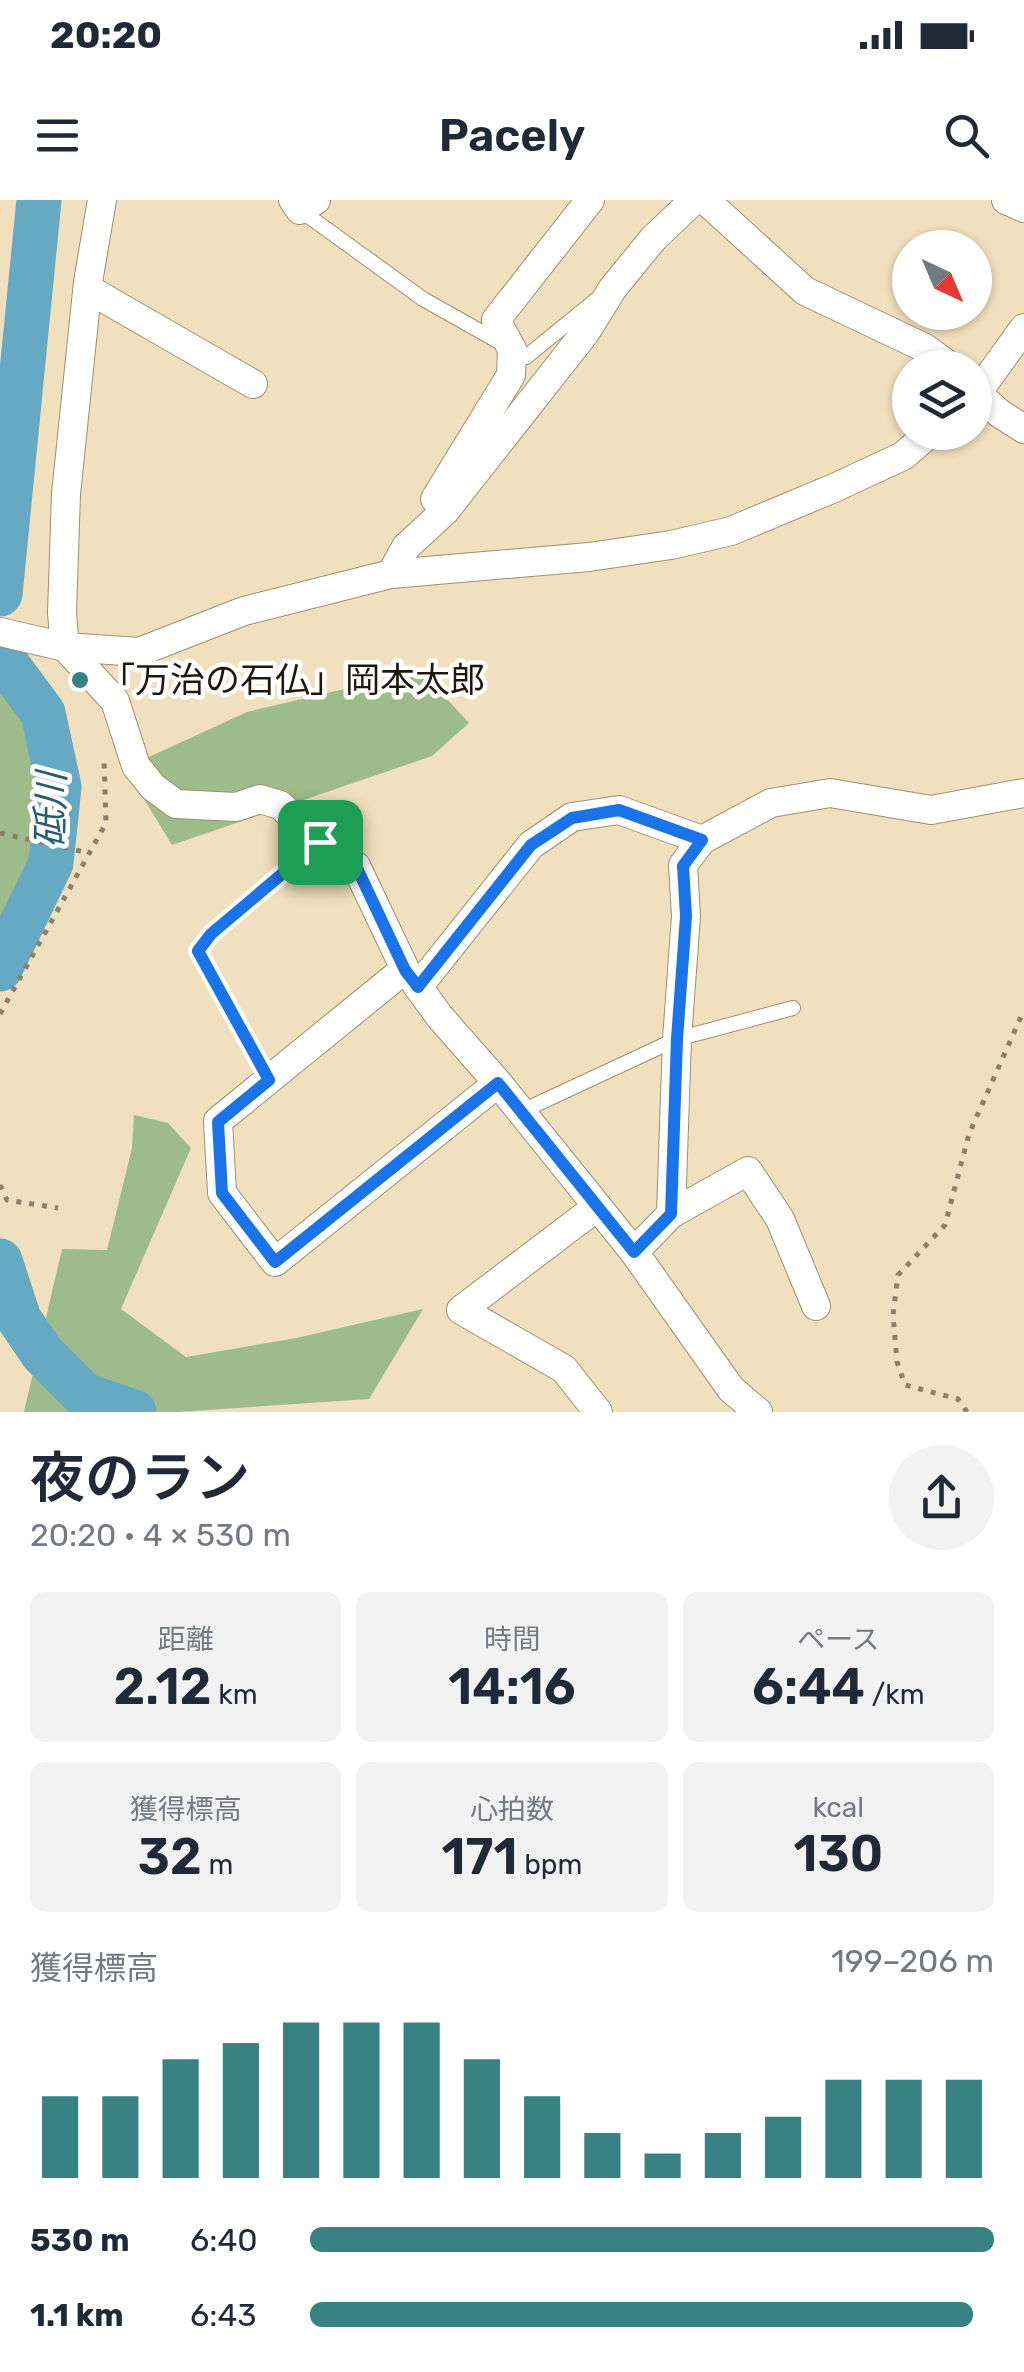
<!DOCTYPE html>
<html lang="ja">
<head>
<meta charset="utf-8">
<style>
	:root { --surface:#fff; --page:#f2f2f3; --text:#1f2937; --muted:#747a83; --accent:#398283 }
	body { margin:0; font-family:Rubik,"Noto Sans JP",sans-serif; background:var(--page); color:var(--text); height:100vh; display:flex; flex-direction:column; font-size:38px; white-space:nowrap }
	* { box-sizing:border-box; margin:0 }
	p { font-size:32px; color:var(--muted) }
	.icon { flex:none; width:55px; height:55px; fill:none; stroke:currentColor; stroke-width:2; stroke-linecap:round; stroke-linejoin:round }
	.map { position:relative; height:1212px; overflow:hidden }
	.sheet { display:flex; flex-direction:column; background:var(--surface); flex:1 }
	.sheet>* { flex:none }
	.needle { width:65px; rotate:136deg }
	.tools { position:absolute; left:892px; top:30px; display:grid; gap:20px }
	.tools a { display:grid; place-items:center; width:100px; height:100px; border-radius:50%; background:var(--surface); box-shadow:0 2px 8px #0004; font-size:50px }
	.pin { position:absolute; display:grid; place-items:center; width:85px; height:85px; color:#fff; margin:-42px; border-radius:20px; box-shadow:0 5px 15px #0006 }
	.round { display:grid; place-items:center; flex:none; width:105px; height:105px; border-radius:52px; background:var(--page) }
	.summary { display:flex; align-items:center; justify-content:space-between; height:170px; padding:0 30px }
	h1 { font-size:55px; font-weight:600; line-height:75px }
	.figures { display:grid; grid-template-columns:repeat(3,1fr); gap:15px; height:170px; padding:10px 30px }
	.figures div { display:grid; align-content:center; border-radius:15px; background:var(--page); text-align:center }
	.figures b { font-size:50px; font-weight:600 }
	.figures small { font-size:28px; font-weight:400 }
	.figures p { font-size:28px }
	.chart { height:280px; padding:20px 30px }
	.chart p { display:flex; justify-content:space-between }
	.chart svg { width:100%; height:180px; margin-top:10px; stroke:var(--accent); stroke-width:6 }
	ul { padding:0 30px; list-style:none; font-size:32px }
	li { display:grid; grid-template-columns:160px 120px 1fr; align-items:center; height:75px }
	li i { height:25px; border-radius:12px; background:var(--accent) }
	.status { display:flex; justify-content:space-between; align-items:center; height:70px; padding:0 50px; background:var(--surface); direction:ltr }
	.status svg { height:28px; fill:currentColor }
	header { display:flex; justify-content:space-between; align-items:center; height:130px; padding:0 30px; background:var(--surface); font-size:45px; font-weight:600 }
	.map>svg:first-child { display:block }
</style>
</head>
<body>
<div class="status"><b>20:20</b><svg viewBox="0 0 49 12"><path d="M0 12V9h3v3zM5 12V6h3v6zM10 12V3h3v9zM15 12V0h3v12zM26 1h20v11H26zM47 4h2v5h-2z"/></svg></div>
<header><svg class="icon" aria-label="menu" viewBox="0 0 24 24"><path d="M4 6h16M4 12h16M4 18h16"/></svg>Pacely<svg class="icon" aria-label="search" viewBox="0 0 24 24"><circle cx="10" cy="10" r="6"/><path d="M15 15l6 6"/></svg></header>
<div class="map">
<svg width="1024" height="1212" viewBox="0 0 1024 1212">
	<rect width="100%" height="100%" fill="#f1e0bd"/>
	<g fill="#9dbc8a">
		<polygon points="421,471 469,523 432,556 172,645 125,568 247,512"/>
		<path d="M0,487C13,512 37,534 47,560C65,606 21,697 0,739Z"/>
		<polygon points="134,915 168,923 191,948 121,1109 186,1157 296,1138 423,1109 369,1199 178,1212 24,1212 62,1049 107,1050 132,948"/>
	</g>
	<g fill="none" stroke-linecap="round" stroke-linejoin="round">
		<g stroke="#65a9c2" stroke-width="45">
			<polyline points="0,394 39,0"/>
			<polyline points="0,455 43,513 59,587 51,663 0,769"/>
			<polyline points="0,1061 19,1119 42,1153 84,1195 134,1212"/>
		</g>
		<g stroke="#9e8f6e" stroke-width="16">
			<g id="service">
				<polyline points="300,10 423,99 526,157 596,100"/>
				<polyline points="269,880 198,751 211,734 320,642"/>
				<polyline points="520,912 677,839 793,808"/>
			</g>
		</g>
		<g stroke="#9e8f6e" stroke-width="30">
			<g id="minor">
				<polyline points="102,0 88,82 66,294 62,413 65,447 115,501 136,566 153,587 176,604 236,607 260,599 280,605 320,642 356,666 405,769 440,817 498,883 634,1052 731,1189 758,1212"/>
				<polyline points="293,0 300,10 316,0"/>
				<polyline points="705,0 805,91 925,148 952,168"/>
				<polyline points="1006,0 1024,8"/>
				<polyline points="88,89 253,184"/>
				<polyline points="975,191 999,213 1024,229"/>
				<polyline points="975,196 1024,128"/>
				<polyline points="435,299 511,175 512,149 496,120 590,0"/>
				<polyline points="391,374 406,347 445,311 585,133 613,88 653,39 694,0"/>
				<polyline points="0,432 65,447 139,452 244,411 391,374 589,357 671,345 731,331 834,288 903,256 931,232"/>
				<polyline points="405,769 218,921 222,993 275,1062 498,883"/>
				<polyline points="418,787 531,645 572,617 619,610 702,640"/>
				<polyline points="597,1007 461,1110 564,1169 598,1212"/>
				<polyline points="671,1014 677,839 686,716 683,665 702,640 771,603 830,593 931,610 1024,593"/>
				<polyline points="634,1052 671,1014 748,971 780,1019 816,1106"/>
			</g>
		</g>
		<g stroke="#8c8068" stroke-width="5" stroke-dasharray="5 8" stroke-linecap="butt">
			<polyline points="0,633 89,653"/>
			<polyline points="0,814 106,623 104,558"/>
			<polyline points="0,985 7,1000 58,1008"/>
			<polyline points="967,1212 958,1199 905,1185 897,1162 893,1115 898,1075 945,1025 969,934 1024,810"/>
		</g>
		<use href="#service" stroke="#fff" stroke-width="14"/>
		<use href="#minor" stroke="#fff" stroke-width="28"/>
	</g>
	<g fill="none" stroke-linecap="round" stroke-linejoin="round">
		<g stroke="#fff" stroke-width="20">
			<polygon id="route" points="619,610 702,640 683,666 686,716 677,839 671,1014 634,1052 498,883 275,1062 222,993 218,922 269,880 198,751 211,734 320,642 356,666 405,770 418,787 531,645 572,618"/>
		</g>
		<use href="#route" stroke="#1a73e8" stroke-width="12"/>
	</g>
	<circle fill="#398283" stroke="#fff" stroke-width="4" cx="80" cy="480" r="10"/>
	<g text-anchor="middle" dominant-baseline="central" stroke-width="9" stroke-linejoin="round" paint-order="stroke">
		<g font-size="35" fill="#1e180b" stroke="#fff" text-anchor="start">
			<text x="100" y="480">「万治の石仏」岡本太郎</text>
		</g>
		<g font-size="38" font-style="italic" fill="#265d70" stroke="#fff">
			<text transform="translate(51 610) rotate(-89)">砥川</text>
		</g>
	</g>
</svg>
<div class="tools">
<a><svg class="needle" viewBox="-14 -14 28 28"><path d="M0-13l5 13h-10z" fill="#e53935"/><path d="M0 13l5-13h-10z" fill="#747a83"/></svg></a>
<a><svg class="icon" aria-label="layers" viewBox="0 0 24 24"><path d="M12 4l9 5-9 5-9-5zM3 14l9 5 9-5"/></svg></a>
</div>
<div class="pin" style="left:320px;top:642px;background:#1e9e55"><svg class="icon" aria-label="arrive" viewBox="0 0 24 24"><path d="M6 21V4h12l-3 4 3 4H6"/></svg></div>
</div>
<section class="sheet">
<div class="summary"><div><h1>夜のラン</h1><p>20:20 · 4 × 530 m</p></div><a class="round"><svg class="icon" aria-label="share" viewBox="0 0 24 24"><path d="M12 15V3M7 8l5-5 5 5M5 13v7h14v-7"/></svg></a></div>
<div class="figures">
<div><p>距離</p><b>2.12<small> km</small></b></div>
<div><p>時間</p><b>14:16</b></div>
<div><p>ペース</p><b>6:44<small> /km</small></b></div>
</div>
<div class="figures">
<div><p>獲得標高</p><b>32<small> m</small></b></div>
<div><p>心拍数</p><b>171<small> bpm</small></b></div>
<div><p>kcal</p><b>130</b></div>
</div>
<div class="chart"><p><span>獲得標高</span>199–206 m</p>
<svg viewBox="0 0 160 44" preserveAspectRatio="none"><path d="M5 44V24M15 44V24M25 44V15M35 44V11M45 44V6M55 44V6M65 44V6M75 44V15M85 44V24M95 44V33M105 44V38M115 44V33M125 44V29M135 44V20M145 44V20M155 44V20"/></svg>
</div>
<ul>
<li><b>530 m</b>6:40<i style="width:100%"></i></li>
<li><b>1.1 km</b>6:43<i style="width:97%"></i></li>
</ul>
</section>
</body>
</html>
